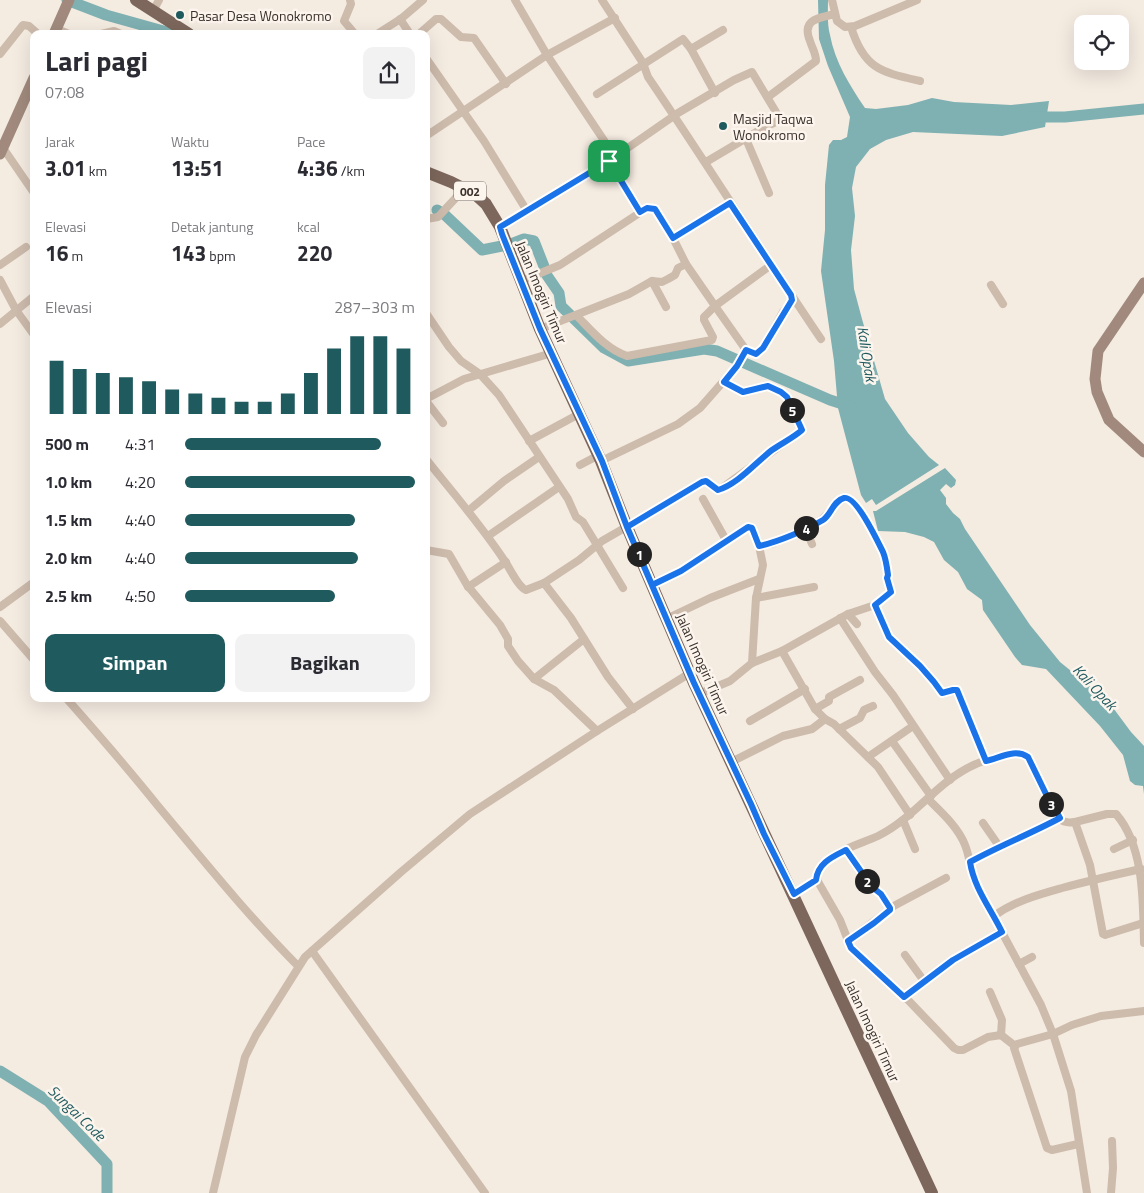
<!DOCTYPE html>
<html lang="id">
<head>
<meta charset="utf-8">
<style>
	:root { --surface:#fff; --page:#f2f2f3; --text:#2b2b33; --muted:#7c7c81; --accent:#1f5a5e }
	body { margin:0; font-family:"Titillium Web",sans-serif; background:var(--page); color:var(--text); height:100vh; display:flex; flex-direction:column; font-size:19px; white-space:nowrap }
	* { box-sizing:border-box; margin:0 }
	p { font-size:16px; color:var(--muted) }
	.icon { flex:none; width:28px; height:28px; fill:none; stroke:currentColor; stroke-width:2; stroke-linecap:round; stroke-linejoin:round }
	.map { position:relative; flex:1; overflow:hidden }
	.drawer { position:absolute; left:30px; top:30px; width:400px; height:672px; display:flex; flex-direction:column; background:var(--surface); border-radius:10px; box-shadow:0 5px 20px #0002 }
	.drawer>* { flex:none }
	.tools { position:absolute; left:1074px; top:15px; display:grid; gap:10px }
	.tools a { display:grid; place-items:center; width:55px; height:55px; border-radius:10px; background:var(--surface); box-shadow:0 5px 20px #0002; font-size:25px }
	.pin { position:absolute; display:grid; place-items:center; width:42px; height:42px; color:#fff; margin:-21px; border-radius:10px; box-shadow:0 2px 8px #0006 }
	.km { position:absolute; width:25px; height:25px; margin:-12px; border-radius:50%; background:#222; color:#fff; font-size:14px; line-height:25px; text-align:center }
	.round { display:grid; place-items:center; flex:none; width:52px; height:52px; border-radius:10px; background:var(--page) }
	.summary { display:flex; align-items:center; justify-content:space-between; height:85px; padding:0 15px }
	h1 { font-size:28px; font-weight:700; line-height:38px }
	.figures { display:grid; grid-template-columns:repeat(3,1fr); gap:8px; height:85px; padding:5px 15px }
	.figures div { display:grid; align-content:center }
	.figures b { font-size:21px; font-weight:700 }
	.figures small { font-size:14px; font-weight:400 }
	.figures p { font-size:14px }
	.chart { height:140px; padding:10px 15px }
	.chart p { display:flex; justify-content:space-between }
	.chart svg { width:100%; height:90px; margin-top:5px; stroke:var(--accent); stroke-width:6 }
	.button { display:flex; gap:10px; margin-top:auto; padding:10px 15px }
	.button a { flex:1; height:58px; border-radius:10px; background:var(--accent); color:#fff; font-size:20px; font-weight:700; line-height:58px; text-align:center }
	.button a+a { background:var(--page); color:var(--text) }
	ul { padding:0 15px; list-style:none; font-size:16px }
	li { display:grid; grid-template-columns:80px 60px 1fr; align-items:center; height:38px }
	li i { height:12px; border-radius:6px; background:var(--accent) }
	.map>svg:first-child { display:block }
</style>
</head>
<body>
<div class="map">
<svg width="1144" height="1193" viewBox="0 0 1144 1193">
	<rect width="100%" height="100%" fill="#f4ebe1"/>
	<g fill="#7fb0b2">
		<path d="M818,0H828C828,11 827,24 830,35C835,62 850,86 865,108L876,109L908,105L932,98L954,102L1011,105L1049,101L1045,127L1002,136L913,132L886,140L870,149L856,167L852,188L855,216L851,250L854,289L862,319L885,399L908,433L929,457L939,465L876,505L872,499L866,503L861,495L838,408L834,361L821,271L825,230V185L829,145L833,140H841L847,137L850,117L828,66L819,39Z"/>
		<polygon points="945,468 956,480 955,485 951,488 946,484 940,490 946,498 946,504 953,513 960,519 965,529 1030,625 1060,662 1108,701 1131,732 1144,746 1144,794 1143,786 1135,785 1130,781 1123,755 1100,726 1046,669 1022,665 1015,657 983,610 982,600 967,589 958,572 944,560 934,542 924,537 905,532 878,531 873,511 876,511"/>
	</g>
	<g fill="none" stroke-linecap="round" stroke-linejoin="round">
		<g stroke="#7fb0b2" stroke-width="11">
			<polyline points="67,0 106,15 174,34"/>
			<polyline points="1031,117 1065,117 1144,109"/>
			<polyline points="437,210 445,215 482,250 502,246"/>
			<polyline points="511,244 524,239 534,241 545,269"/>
			<polyline points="546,274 559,293 561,306 604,348 628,361 704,349 717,351 830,400 852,407"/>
			<polyline points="0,1071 48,1101 107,1164 107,1193"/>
		</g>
		<g stroke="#cdbbac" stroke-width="8">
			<polyline points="350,0 351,4 344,21 355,34"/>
			<polyline points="515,0 547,55 615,157"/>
			<path d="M602,0L643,63L648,77C707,164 762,252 821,339"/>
			<polyline points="832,0 837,21 845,27 855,26 917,0"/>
			<polyline points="153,11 159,0"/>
			<polyline points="400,19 410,34"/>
			<path d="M851,27C864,69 881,72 920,81"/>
			<polyline points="57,29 69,34"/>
			<polyline points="101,34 114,31 121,34"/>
			<polyline points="377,34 402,18 423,0"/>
			<polyline points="419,34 436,19 441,19 461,37 474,38 506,84"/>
			<polyline points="691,49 723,30"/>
			<polyline points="0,54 23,25 29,26 38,34"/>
			<polyline points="426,58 484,141 527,211"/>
			<polyline points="597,94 683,39 691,49 715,93"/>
			<path d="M768,97L816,61C816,53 812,48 810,41C801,19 819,18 835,14"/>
			<polyline points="426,136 547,55 615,18"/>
			<polyline points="746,139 769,193"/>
			<polyline points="1,145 34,193"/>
			<polyline points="609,161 640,212"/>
			<polyline points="426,219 438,217 465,188"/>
			<polyline points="500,227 609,161 678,113 734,80 752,72 779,117 778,121 765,127 706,162"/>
			<polyline points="0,265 26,247"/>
			<polyline points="771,265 715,306 746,350 756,354 763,348 783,312 791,303 791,295"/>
			<polyline points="0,280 16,310 34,335"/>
			<polyline points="521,281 560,265 647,208 655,209 673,238 730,203"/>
			<polyline points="652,281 666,307"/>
			<polyline points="991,285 1003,304"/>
			<polyline points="426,313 449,347 461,361 480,374 499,395 568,499 576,517 583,522 623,588"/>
			<path d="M576,315C591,330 606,349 627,356L712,340L713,337L704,320V317L715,306L686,264L673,238"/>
			<polyline points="0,324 34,296"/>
			<polyline points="540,329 629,294 652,281 662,282 668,279 675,275 678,268 686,264"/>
			<polyline points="426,399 464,379 552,353"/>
			<polyline points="426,401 443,423"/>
			<polyline points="529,441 579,414"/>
			<path d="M426,459C453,493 481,525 504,560C510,568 518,587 526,590L544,583L579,560L602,541L666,504L698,484L706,481L718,490L722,488L802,430L787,397L781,392L768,386L743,392L724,383"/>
			<polyline points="601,461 678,424 700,408 737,366 746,350"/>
			<polyline points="580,465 599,455"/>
			<polyline points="703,499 726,540"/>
			<polyline points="468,511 504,481 539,457"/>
			<polyline points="805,528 812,544"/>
			<polyline points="488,536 559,487"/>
			<polyline points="426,550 449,554 467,585 500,625 508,639 508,646 518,661 534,679 554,690 597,731"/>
			<polyline points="544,583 571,618 608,677 633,709"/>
			<polyline points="652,585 681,571 748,527 752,528 758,541 763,565 756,598 752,663"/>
			<polyline points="468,587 506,562"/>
			<polyline points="756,598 814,587"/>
			<polyline points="875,605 889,637 920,666 943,693 954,689 957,690 986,761"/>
			<polyline points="0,607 34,582"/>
			<polyline points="848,614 857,624"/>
			<polyline points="840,618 875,672 893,695 950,780"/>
			<polyline points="666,619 710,598 759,579"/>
			<polyline points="0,621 34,660"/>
			<polyline points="782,651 815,709 825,719 834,724 878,767 910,815"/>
			<polyline points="534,679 584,639"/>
			<path d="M699,694L730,681L752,663L782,651L848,614L875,605L891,592L887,578L888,575C887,567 886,559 883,552C878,542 856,494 843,499C833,503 829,516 818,522L774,543L759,546"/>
			<path d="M67,699C98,734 129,770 158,806C204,861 248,916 298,966"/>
			<polyline points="815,709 829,701 829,697 860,680"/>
			<polyline points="750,721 805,689"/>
			<polyline points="839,729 860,718 864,710 873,706"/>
			<polyline points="892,741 931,796"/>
			<polyline points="868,757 913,726"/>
			<polyline points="731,762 783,736 812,729 825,719"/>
			<path d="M928,799C941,812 958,827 965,845C970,857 970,870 975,882L1041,1005L1053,1034L1071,1091L1087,1193"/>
			<polyline points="903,820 915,849"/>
			<path d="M1075,822L1107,814H1116C1144,846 1143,900 1144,943"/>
			<polyline points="983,823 999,846"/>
			<polyline points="1114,849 1133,840"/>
			<polyline points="846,850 872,887 881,894 890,908 889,910 848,941"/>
			<path d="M970,862C999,846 1030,834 1060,819"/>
			<path d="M817,880C818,854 859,845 878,836C915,818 938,780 976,764C988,758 1004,756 1017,753L1023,754L1028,757C1033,769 1052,811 1060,819C1064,823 1069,823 1075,822L1090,865L1103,934L1105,935L1143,923"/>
			<polyline points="794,894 817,880 840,920 851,948 908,1000 954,1048 958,1050 963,1050 988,1037 1001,1035 1015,1046"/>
			<polyline points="890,908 946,878"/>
			<path d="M994,916C1015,901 1037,895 1062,888C1088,881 1114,875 1141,869"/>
			<polyline points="312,951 485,1193"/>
			<polyline points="905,955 924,981"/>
			<polyline points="1019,964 1032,957"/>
			<polyline points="990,992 1002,1020 1001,1035"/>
			<polyline points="904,997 953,960 1002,932"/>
			<polyline points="1078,1144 1052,1150 1047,1148 1014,1048 1017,1044 1053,1034 1072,1025 1101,1016 1144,1011"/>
			<polyline points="213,1193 245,1057 256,1035 305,957 401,872 470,814 597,731 690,673"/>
			<polyline points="1111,1193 1113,1168 1112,1141"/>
		</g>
		<g stroke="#a18a7d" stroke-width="11">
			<polyline points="54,34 69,0"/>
			<polyline points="0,154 34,78"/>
			<polyline points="1144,283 1098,351 1095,379 1097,392 1109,420 1144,452"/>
		</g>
		<g stroke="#7d675c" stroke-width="12">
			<polyline points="136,0 189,34"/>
			<polyline points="426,172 451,182 475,194 486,204 500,227 540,329 601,461 627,527 694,683 932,1193"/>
		</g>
	</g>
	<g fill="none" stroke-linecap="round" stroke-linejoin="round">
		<g stroke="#fff" stroke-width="10">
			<path id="route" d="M609,161L500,227L502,234L540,329L602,461L627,527L694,683L751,804L764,834L794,894L816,880C818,863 832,857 846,850L872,887L881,894L890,908V910L874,923L848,941L851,948L904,997L953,960L1002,932C991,909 974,888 970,862C999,846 1030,834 1060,818L1046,794L1028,757C1015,748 1000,758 986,761L957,690H953L942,693L934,682L920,666L889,637L875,605L891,592L887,578L888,575C887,567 886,559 883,552C878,542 856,495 844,498C833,501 831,515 823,520C806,530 778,542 759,546L752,528L748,527L681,571L652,585L627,527L702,482L706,481L718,490C738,484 755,463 772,450C782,443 793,438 802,430L787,397L781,392L768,386L743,392L724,382L737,366L746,350L756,354L763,348L792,300L791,295L730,203L673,238L655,209L647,208L640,212L609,161"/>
		</g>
		<use href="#route" stroke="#1a73e8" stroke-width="6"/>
	</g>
	<g fill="#1f5a5e" stroke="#fbf5ee" stroke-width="2">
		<circle cx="180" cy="15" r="5"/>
		<circle cx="723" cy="126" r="5"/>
	</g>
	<g text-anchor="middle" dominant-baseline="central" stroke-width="5" stroke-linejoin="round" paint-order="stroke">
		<rect fill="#fbf5ee" stroke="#756b66" stroke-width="1" x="454" y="181.5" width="32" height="19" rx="4"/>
		<g font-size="12" font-weight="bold" fill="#3b302b">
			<text x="470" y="191">002</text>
		</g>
		<g font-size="14" fill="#3b302b" stroke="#fbf5ee" text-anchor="start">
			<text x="190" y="15">Pasar Desa Wonokromo</text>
			<text x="733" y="118">Masjid Taqwa<tspan x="733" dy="16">Wonokromo</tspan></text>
		</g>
		<g font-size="14" fill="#3b302b" stroke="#fbf5ee">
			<text transform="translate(542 292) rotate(67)">Jalan Imogiri Timur</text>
			<text transform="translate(703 664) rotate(66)">Jalan Imogiri Timur</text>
			<text transform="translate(873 1031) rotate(65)">Jalan Imogiri Timur</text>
		</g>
		<g font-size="15" font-style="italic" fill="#1f5a5e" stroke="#fbf5ee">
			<text transform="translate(867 354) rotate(81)">Kali Opak</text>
			<text transform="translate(1095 687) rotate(47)">Kali Opak</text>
			<text transform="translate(77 1113) rotate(44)">Sungai Code</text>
		</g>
	</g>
</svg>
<div class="tools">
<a><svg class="icon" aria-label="locate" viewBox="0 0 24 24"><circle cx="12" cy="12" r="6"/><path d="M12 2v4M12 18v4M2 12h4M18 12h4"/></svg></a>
</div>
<div class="pin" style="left:609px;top:161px;background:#1e9e55"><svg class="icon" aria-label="arrive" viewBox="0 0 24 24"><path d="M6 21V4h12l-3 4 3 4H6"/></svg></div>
<b class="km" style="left:639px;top:554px">1</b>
<b class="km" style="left:867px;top:881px">2</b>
<b class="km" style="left:1051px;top:804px">3</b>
<b class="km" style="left:806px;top:528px">4</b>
<b class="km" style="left:792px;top:410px">5</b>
<section class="drawer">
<div class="summary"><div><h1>Lari pagi</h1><p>07:08</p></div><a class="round"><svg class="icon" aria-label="share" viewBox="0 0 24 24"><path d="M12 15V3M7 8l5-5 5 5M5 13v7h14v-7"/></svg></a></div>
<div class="figures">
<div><p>Jarak</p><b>3.01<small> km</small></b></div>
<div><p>Waktu</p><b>13:51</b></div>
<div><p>Pace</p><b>4:36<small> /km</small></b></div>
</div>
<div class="figures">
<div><p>Elevasi</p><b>16<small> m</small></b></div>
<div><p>Detak jantung</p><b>143<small> bpm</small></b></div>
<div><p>kcal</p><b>220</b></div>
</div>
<div class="chart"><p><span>Elevasi</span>287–303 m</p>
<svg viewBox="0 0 160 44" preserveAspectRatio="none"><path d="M5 44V18M15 44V22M25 44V24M35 44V26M45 44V28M55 44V32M65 44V34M75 44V36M85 44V38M95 44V38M105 44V34M115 44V24M125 44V12M135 44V6M145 44V6M155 44V12"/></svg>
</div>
<ul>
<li><b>500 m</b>4:31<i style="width:85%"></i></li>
<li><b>1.0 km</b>4:20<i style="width:100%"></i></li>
<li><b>1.5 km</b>4:40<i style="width:74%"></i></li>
<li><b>2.0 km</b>4:40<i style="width:75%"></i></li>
<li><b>2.5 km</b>4:50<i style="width:65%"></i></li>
</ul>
<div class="button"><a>Simpan</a><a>Bagikan</a></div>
</section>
</div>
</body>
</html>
